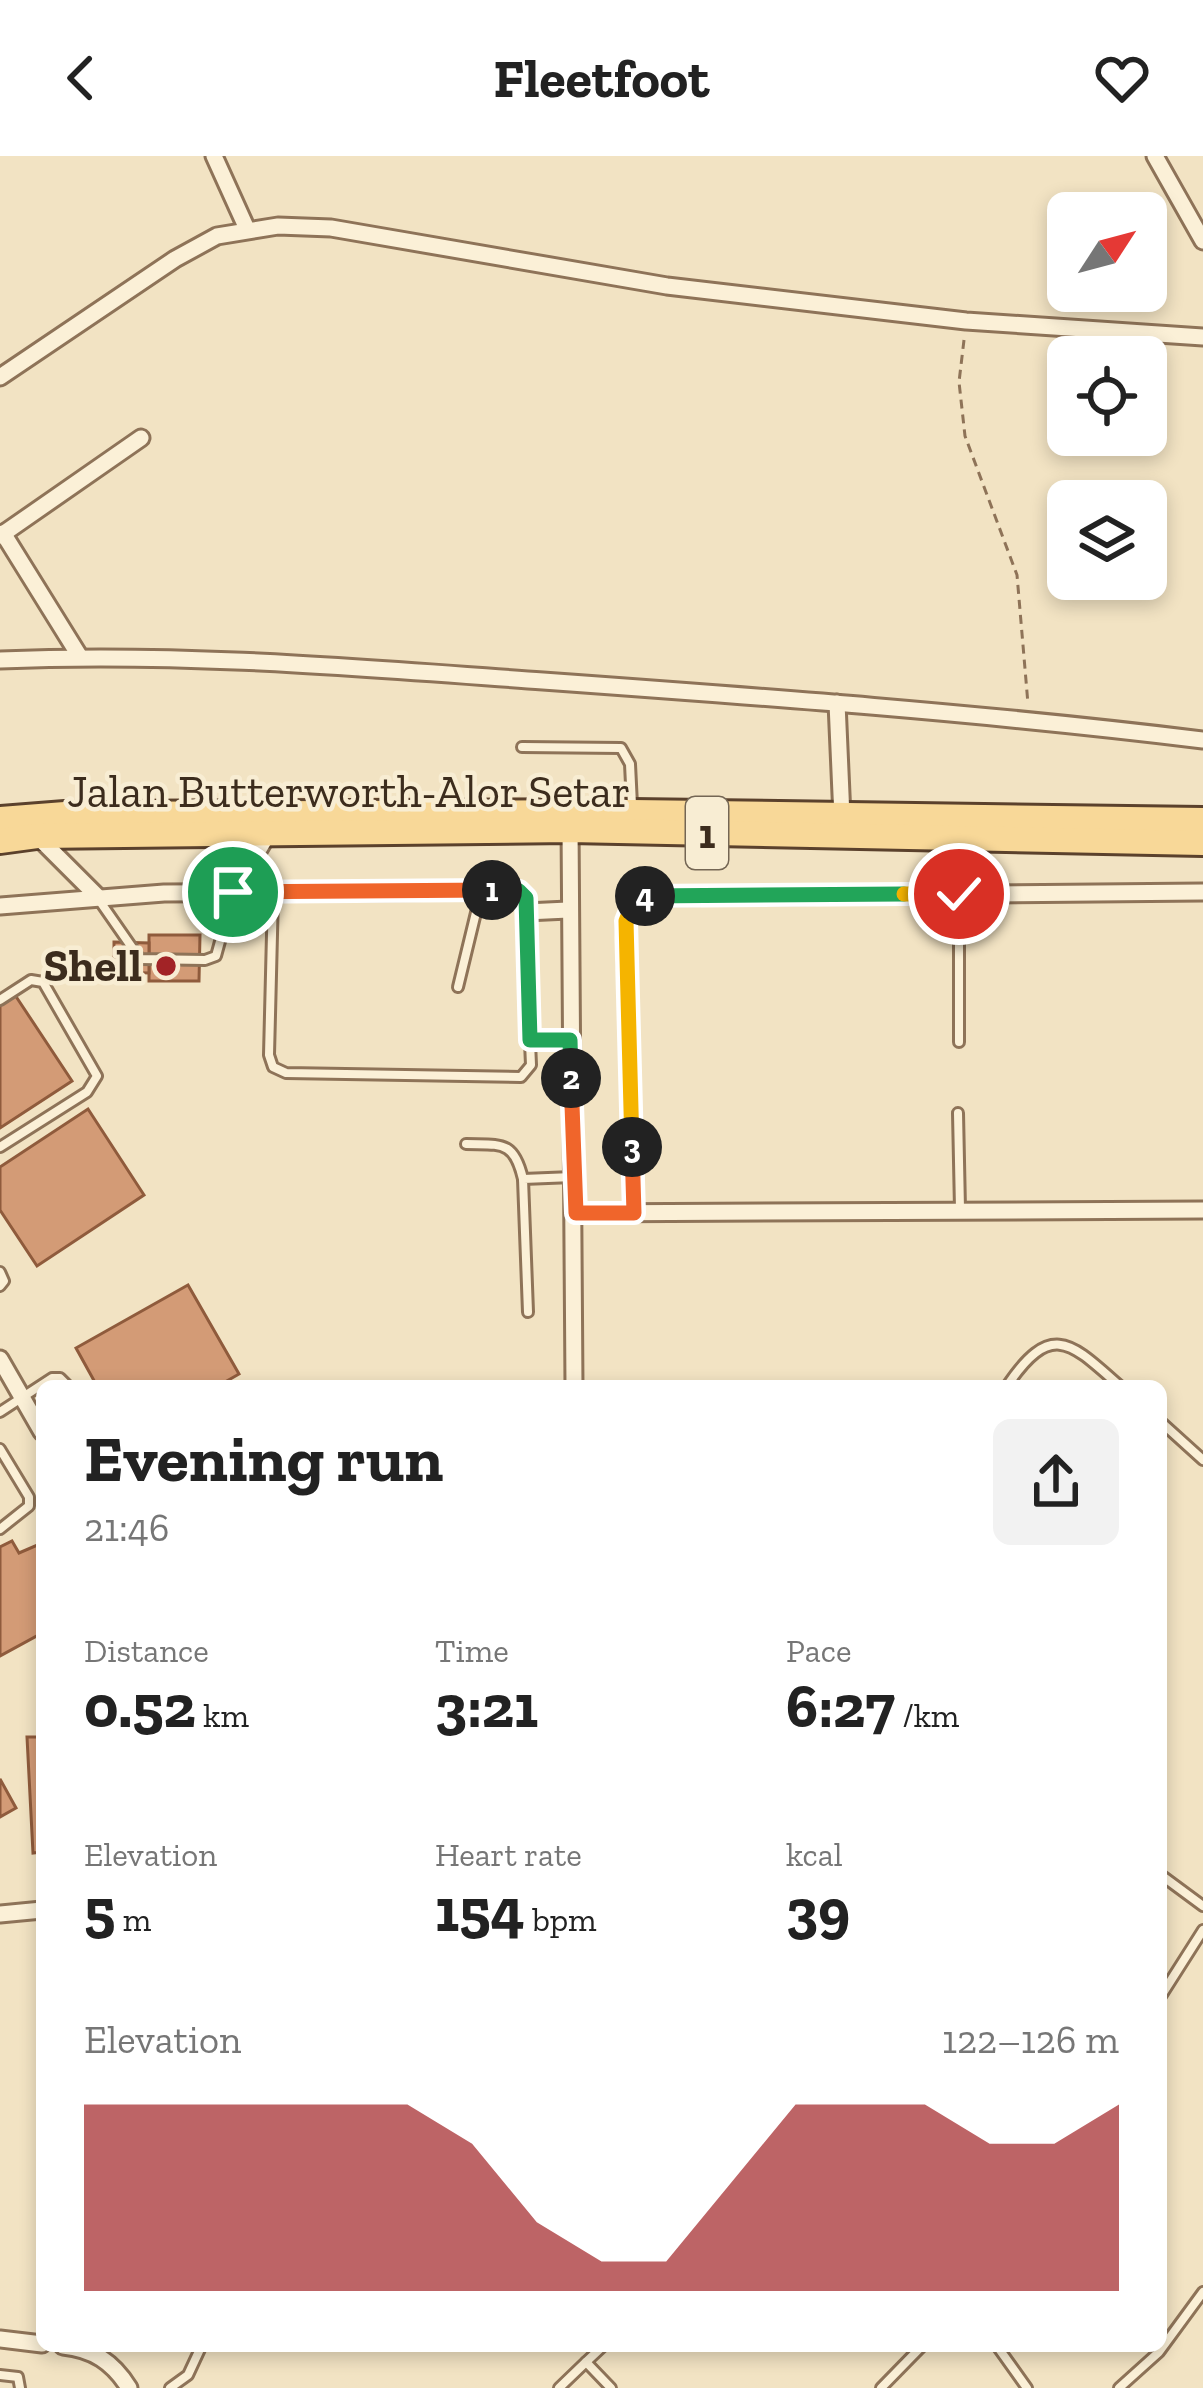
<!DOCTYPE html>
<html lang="en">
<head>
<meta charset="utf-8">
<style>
	:root { --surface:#fff; --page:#f2f2f2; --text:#222; --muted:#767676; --accent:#a22326 }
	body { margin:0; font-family:"Zilla Slab",serif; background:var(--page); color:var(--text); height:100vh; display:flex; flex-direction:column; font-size:45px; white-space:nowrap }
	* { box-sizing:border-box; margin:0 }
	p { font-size:39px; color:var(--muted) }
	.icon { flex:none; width:66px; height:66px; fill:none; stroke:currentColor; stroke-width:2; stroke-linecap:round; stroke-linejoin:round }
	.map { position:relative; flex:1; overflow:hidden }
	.sheet { position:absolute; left:36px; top:1224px; width:1131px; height:972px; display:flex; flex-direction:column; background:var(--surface); border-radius:18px; box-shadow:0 6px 18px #0003 }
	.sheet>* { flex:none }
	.needle { width:78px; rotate:54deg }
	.fabs { position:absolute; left:1047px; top:36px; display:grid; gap:24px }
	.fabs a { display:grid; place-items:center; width:120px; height:120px; border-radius:18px; background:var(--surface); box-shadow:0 6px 18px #0003; font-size:60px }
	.pin { position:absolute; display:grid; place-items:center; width:102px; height:102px; color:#fff; margin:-51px; border:6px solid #fff; border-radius:50%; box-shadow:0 3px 12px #0007 }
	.km { position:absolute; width:60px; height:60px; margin:-30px; border-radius:50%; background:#222; color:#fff; font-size:33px; line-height:60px; text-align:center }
	.round { display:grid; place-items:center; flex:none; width:126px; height:126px; border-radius:18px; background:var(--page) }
	.overview { display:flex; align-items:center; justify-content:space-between; height:204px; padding:0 48px }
	h1 { font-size:66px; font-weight:800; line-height:90px }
	.stats { display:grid; grid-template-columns:repeat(3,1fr); gap:18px; height:204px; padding:12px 48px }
	.stats div { display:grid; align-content:center }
	.stats b { font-size:60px; font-weight:800 }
	.stats small { font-size:33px; font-weight:400 }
	.stats p { font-size:33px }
	.chart { height:336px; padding:24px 48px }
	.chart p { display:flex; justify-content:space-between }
	.chart svg { width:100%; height:216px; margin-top:12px; fill:var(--accent); opacity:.7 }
	header { display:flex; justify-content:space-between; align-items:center; height:156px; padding:0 48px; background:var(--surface); font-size:54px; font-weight:800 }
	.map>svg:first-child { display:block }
</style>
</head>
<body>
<header><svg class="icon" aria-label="back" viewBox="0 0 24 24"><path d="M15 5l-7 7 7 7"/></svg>Fleetfoot<svg class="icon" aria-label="heart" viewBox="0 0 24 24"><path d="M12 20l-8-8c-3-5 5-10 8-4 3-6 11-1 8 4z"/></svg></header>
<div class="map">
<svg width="1203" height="2232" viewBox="0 0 1203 2232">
	<rect width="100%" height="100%" fill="#f2e3c3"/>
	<g fill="#d39b76" stroke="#8f5b3c" stroke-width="3">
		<polygon points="149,779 200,779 199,825 149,825"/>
		<polygon points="114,786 149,787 149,817 114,816"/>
		<polygon points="15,839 72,925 0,972 0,849"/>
		<polygon points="88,953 144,1039 37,1110 0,1054 0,1011"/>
		<polygon points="188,1129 239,1218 218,1230 97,1230 76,1192"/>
		<polygon points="12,1385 19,1397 42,1387 42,1477 0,1500 0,1391"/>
		<polygon points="27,1581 42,1581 42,1696 33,1697"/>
		<polygon points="0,1623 16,1652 0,1661"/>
	</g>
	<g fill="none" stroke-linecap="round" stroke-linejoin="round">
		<g stroke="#8e7358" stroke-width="14">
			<g id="service">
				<polyline points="522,591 621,592 630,608 632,649"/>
				<polyline points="273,738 269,899 273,911 286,917 521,921 531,909 530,886"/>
				<polyline points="99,744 140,803 205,804 216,800 233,738"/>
				<polyline points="458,831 481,736"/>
				<polyline points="0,844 31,824 43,826 97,920 87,936 0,991"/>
				<polyline points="959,886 959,739"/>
				<polyline points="958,957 960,1053"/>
				<path d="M466,988C501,989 514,984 523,1023"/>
				<polyline points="0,1116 4,1125 0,1130"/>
				<polyline points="528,1156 523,1023 573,1021"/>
				<path d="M1007,1230C1052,1163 1072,1188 1120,1230"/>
				<polyline points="0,1256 52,1222 60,1222 68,1230"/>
				<polyline points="1161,1266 1203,1304"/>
				<polyline points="0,1293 29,1341 29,1350 0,1373"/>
				<polyline points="1161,1719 1203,1750"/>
				<polyline points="1161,1840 1203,1774"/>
				<polyline points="603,2190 586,2206 611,2232"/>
				<polyline points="997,2190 1027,2232"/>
				<polyline points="0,2219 18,2221 20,2232"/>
				<polyline points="170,2232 188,2219 201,2191"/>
				<polyline points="559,2232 586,2206"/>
				<polyline points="881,2232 922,2190"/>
				<polyline points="1119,2232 1159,2196 1203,2136"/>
			</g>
		</g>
		<g stroke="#8e7358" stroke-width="21">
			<g id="minor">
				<polyline points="214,0 247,73"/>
				<polyline points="1155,0 1203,85"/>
				<polyline points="0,221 175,103 217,80 278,70 331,72 667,130 966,165 1203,181"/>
				<polyline points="3,377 80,501"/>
				<polyline points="0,380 141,282"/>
				<path d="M0,504C181,496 363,512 543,525C764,541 984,557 1203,584"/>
				<polyline points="837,547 842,661"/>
				<polyline points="570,669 574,1230"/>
				<polyline points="37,680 97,740"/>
				<polyline points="233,737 268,678"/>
				<polyline points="0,750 164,737 519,735 526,742 530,884 570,884"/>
				<polyline points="526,756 568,754"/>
				<polyline points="576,1057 1203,1054"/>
				<polyline points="634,1057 625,765 632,750 644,741 1203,736"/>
				<polyline points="0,1203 42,1276"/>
				<polyline points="0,1758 42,1754"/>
				<polyline points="0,2183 42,2188"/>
				<path d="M63,2190C93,2193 113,2206 129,2232"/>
			</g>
		</g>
		<g stroke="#5b412c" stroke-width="30">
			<g id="primary">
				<polyline points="0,663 65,658 632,656 1203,664"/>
				<polyline points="0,685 37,680 570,674 1203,687"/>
			</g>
		</g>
		<polyline stroke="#8e7358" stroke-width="3" stroke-dasharray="9 6" stroke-linecap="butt" points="964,184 959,226 965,280 1017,419 1028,548"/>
		<use href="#service" stroke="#fbf0d7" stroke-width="8"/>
		<use href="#minor" stroke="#fbf0d7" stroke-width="15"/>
		<use href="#primary" stroke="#f8d898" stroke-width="24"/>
	</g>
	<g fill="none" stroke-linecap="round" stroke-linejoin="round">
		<g stroke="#fff" stroke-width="24">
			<polyline id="split-1" points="233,736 492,734"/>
		</g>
		<g stroke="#fff" stroke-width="24">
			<polyline id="split-2" points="492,734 519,735 526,742 530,884 570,884 571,922"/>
		</g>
		<g stroke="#fff" stroke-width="24">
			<polyline id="split-3" points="571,922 576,1057 634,1057 632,991"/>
		</g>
		<g stroke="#fff" stroke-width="24">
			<polyline id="split-4" points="632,991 626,765 632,750 645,740"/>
		</g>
		<g stroke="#fff" stroke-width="24">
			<polyline id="split-5" points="645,740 904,738"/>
		</g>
		<g stroke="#fff" stroke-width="24">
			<polyline id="split-6" points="904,738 959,738"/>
		</g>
		<use href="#split-1" stroke="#f0652b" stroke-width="15"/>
		<use href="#split-2" stroke="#22a559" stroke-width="15"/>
		<use href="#split-3" stroke="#f0652b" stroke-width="15"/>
		<use href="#split-4" stroke="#f5b400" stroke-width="15"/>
		<use href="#split-5" stroke="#22a559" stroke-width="15"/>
		<use href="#split-6" stroke="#f5b400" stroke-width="15"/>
	</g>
	<circle fill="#a22326" stroke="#f8edd3" stroke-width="4.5" cx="166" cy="810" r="12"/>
	<g text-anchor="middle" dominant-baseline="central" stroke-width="9" stroke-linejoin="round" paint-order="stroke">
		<rect fill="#f8edd3" stroke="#746654" stroke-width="3" x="686" y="641" width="42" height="72" rx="9"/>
		<g font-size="42" font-weight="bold" fill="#3c2c1d">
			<text x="707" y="677">1</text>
		</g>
		<g font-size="45" fill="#3c2c1d" stroke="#f8edd3">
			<text x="349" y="636">Jalan Butterworth-Alor Setar</text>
		</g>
		<g font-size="45" font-weight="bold" fill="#3c2c1d" stroke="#f8edd3" text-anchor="end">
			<text x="142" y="810">Shell</text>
		</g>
	</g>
</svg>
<div class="fabs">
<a><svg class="needle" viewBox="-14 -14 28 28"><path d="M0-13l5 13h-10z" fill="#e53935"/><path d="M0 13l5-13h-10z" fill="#767676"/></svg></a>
<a><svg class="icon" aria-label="locate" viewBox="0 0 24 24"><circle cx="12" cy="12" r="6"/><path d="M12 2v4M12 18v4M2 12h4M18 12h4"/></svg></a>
<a><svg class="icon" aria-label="layers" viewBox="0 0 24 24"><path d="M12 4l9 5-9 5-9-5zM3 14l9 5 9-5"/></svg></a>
</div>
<div class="pin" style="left:233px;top:736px;background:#1e9e55"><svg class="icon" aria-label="arrive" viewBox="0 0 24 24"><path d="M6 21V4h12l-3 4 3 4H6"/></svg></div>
<div class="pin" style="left:959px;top:738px;background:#d93025"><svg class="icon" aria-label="check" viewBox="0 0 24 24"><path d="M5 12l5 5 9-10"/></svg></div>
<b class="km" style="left:492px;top:734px">1</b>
<b class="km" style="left:571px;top:922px">2</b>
<b class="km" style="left:632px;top:991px">3</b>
<b class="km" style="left:645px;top:740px">4</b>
<section class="sheet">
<div class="overview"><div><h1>Evening run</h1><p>21:46</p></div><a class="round"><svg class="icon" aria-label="share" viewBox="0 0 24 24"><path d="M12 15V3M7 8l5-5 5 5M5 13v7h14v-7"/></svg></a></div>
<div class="stats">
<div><p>Distance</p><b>0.52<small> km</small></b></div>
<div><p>Time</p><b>3:21</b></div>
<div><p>Pace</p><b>6:27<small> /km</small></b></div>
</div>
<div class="stats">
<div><p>Elevation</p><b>5<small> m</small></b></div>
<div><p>Heart rate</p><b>154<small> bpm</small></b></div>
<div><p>kcal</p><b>39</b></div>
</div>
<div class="chart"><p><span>Elevation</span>122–126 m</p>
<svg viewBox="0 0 160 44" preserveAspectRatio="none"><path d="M0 44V6L10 6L20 6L30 6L40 6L50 6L60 14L70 30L80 38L90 38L100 22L110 6L120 6L130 6L140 14L150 14L160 6V44z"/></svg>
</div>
</section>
</div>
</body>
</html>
